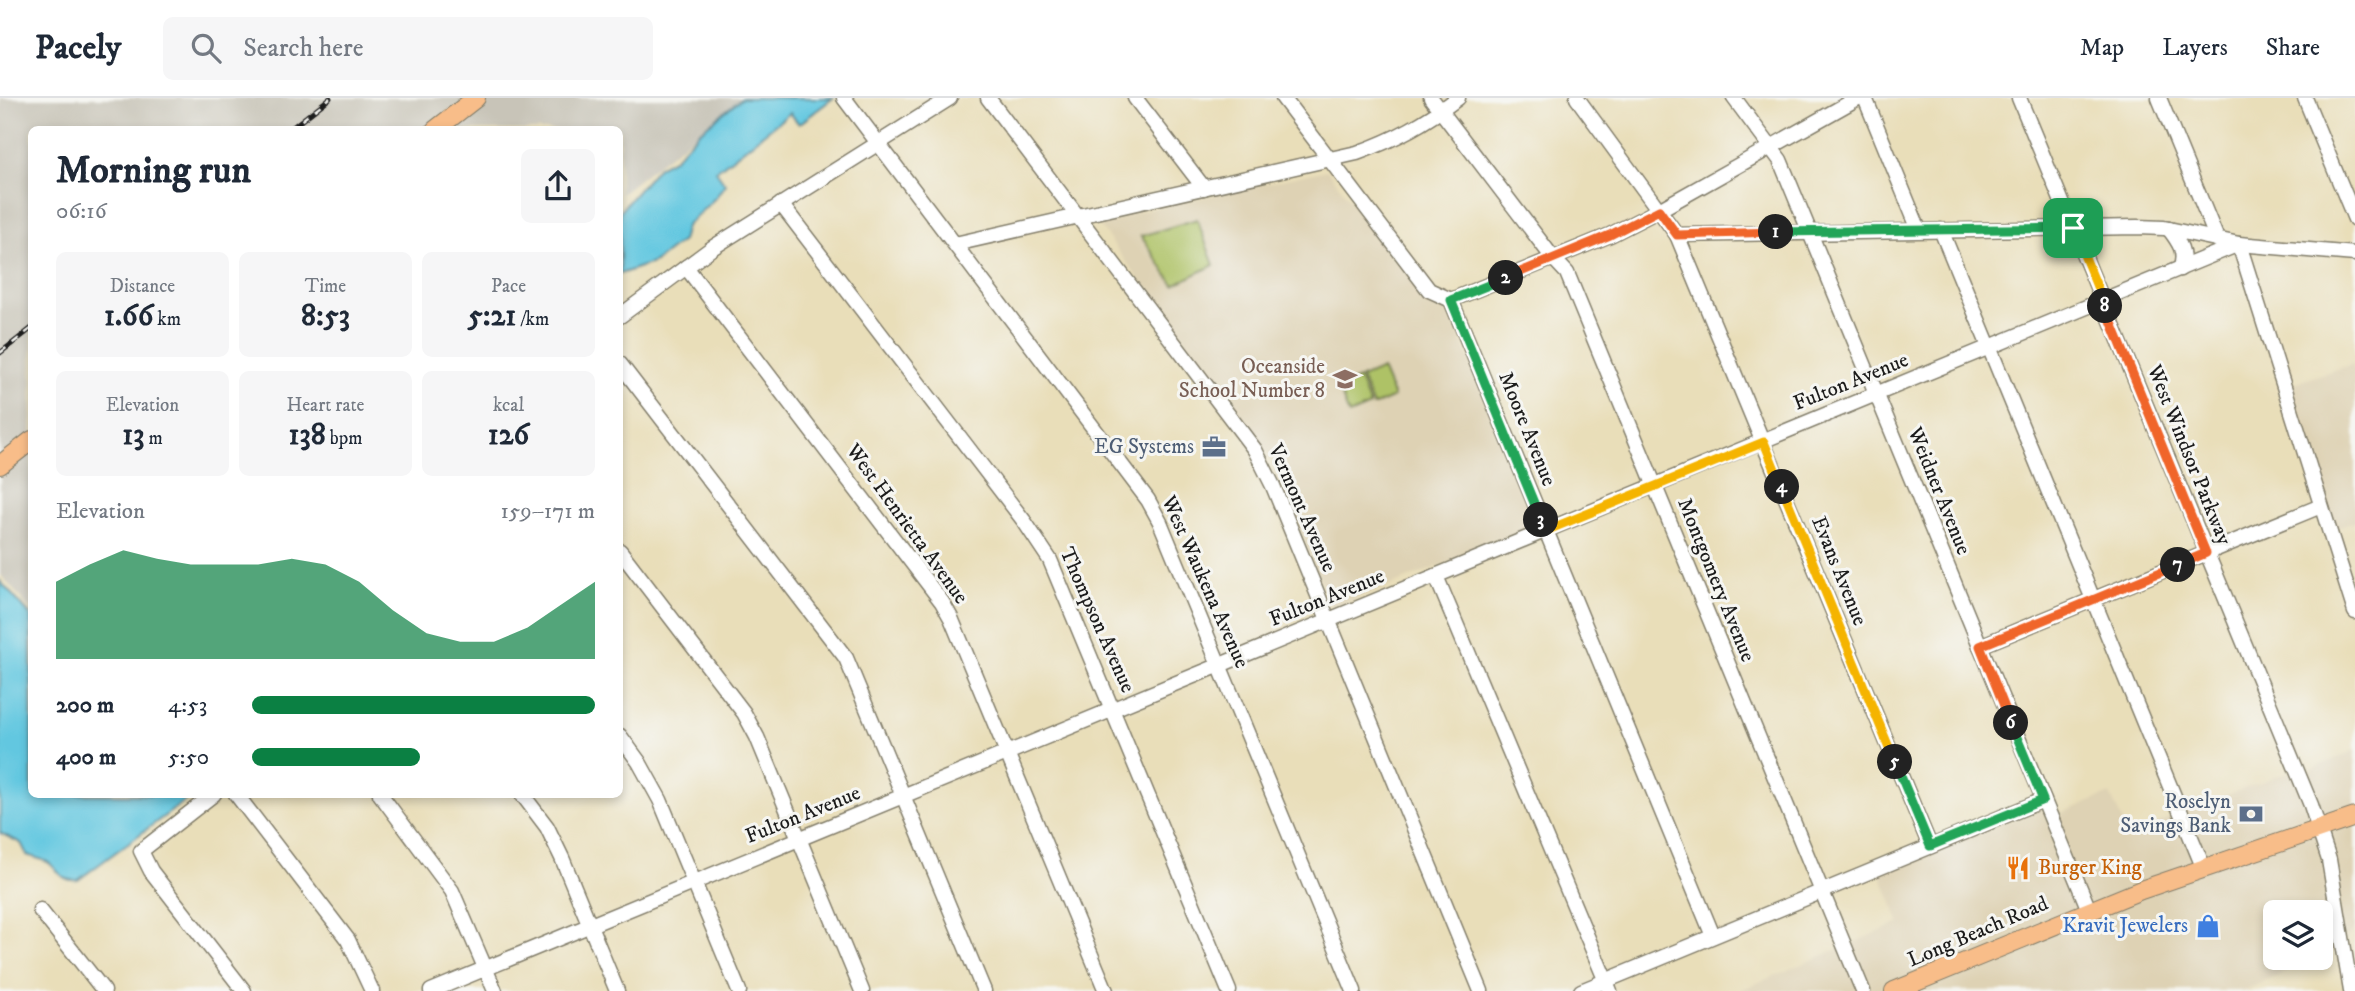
<!DOCTYPE html>
<html lang="en">
<head>
<meta charset="utf-8">
<style>
	:root { --surface:#fff; --page:#f6f6f7; --text:#1f2937; --muted:#747a83; --line:#e0e1e3; --accent:#0b8043 }
	body { margin:0; font-family:"IM FELL DW Pica",serif; background:var(--page); color:var(--text); height:100vh; display:flex; flex-direction:column; font-size:26px; white-space:nowrap }
	* { box-sizing:border-box; margin:0 }
	p { font-size:23px; color:var(--muted) }
	.icon { flex:none; width:38px; height:38px; fill:none; stroke:currentColor; stroke-width:2; stroke-linecap:round; stroke-linejoin:round }
	.map { position:relative; flex:1; overflow:hidden }
	.side { position:absolute; left:28px; top:28px; width:595px; height:672px; display:flex; flex-direction:column; background:var(--surface); border-radius:10px; box-shadow:0 4px 10px #0003 }
	.side>* { flex:none }
	.buttons { position:absolute; left:2263px; top:802px; display:grid; gap:14px }
	.buttons a { display:grid; place-items:center; width:70px; height:70px; border-radius:10px; background:var(--surface); box-shadow:0 4px 10px #0003; font-size:35px }
	.pin { position:absolute; display:grid; place-items:center; width:60px; height:60px; color:#fff; margin:-30px; border-radius:14px; box-shadow:0 4px 10px #0006 }
	.km { position:absolute; width:35px; height:35px; margin:-18px; border-radius:50%; background:#222; color:#fff; font-size:19px; line-height:35px; text-align:center }
	.round { display:grid; place-items:center; flex:none; width:74px; height:74px; border-radius:10px; background:var(--page) }
	.overview { display:flex; align-items:center; justify-content:space-between; height:119px; padding:0 28px }
	h1 { font-size:38px; font-weight:700; line-height:52px }
	.figures { display:grid; grid-template-columns:repeat(3,1fr); gap:10px; height:119px; padding:7px 28px }
	.figures div { display:grid; align-content:center; border-radius:10px; background:var(--page); text-align:center }
	.figures b { font-size:30px; font-weight:700 }
	.figures small { font-size:19px; font-weight:400 }
	.figures p { font-size:19px }
	.chart { height:196px; padding:14px 28px }
	.chart p { display:flex; justify-content:space-between }
	.chart svg { width:100%; height:126px; margin-top:7px; fill:var(--accent); opacity:.7 }
	ul { padding:0 28px; list-style:none; font-size:23px }
	li { display:grid; grid-template-columns:112px 84px 1fr; align-items:center; height:52px }
	li i { height:18px; border-radius:9px; background:var(--accent) }
	header { display:flex; align-items:center; gap:42px; box-sizing:border-box; height:98px; padding:0 35px; background:var(--surface); border-bottom:2px solid var(--line) }
	header strong { font-size:33px }
	nav { display:flex; gap:38px; margin-inline-start:auto; font-size:24px }
	.search { width:490px; height:63px; background:var(--page); display:flex; align-items:center; gap:18px; box-sizing:border-box; padding:0 24px; border-radius:10px; color:var(--muted); font-size:26px }
	.map>svg:first-child { display:block }
</style>
</head>
<body>
<header>
<strong>Pacely</strong>
<div class="search"><svg class="icon" aria-label="search" viewBox="0 0 24 24"><circle cx="10" cy="10" r="6"/><path d="M15 15l6 6"/></svg>Search here</div>
<nav><a>Map</a><a>Layers</a><a>Share</a></nav>
</header>
<div class="map">
<svg width="2355" height="893" viewBox="0 0 2355 893">
	<rect width="100%" height="100%" fill="#f6f6f2"/>
	<filter id="ink" filterUnits="userSpaceOnUse"><feTurbulence type="fractalNoise" baseFrequency=".0143" numOctaves="2"/><feDisplacementMap in="SourceGraphic" scale="14" xChannelSelector="R" yChannelSelector="G"/><feConvolveMatrix kernelMatrix="1 2 1 2 8 2 1 2 1" color-interpolation-filters="sRGB"/></filter>
	<filter id="wash" filterUnits="userSpaceOnUse"><feTurbulence type="fractalNoise" baseFrequency=".00686" numOctaves="4" result="noise"/><feDisplacementMap in="SourceGraphic" scale="28" xChannelSelector="R" yChannelSelector="G"/><feGaussianBlur stdDeviation="1.57" result="paint"/><feColorMatrix in="noise" values="0 0 0 0 0 0 0 0 0 0 0 0 0 0 0 0 0 1.4 0 .05"/><feComposite in="paint" operator="in"/></filter>
	<g filter="url(#wash)">
		<rect width="100%" height="100%" fill="#e9deb9"/>
		<g fill="#ded2b4">
			<polygon points="1327,72 1426,200 1448,209 1538,430 1332,510 1266,352 1096,123"/>
			<polygon points="2353,266 2355,272 2355,424 2333,431 2288,287"/>
			<polygon points="2355,652 2355,831 2336,852 2320,859 2320,814 2275,814 2275,859 2320,859 2243,893 1738,893 1900,825 1879,773 2042,706 2048,720 2110,696 2129,738 2190,711 2293,672 2296,678"/>
		</g>
		<polygon fill="#c8c4b8" points="0,0 742,0 620,96 620,32 32,32 31,512 0,476"/>
		<g fill="#aec266" stroke="#656f41" stroke-width="2">
			<polygon points="1197,121 1214,167 1174,187 1141,138"/>
			<polygon points="1382,271 1394,299 1373,308 1361,280"/>
			<polygon points="1359,281 1370,308 1349,317 1338,289"/>
		</g>
		<g fill="#62c7e0" stroke="#3f727e" stroke-width="2">
			<polygon points="742,0 833,0 799,26 790,15 716,73 725,86 716,99 686,128 682,143 655,164 620,176 620,113 658,69 675,60 699,34"/>
			<path d="M0,483L31,518L32,696L193,697L78,782C62,784 60,774 49,765C44,761 34,760 27,757L21,745L0,735Z"/>
		</g>
	</g>
	<g filter="url(#ink)">
		<g fill="none" stroke-linecap="round" stroke-linejoin="round">
			<g stroke="#827d6a" stroke-width="17">
				<g id="minor">
					<polyline points="844,0 1148,402 1160,424 1354,893"/>
					<polyline points="988,0 1255,352 1273,388 1481,893"/>
					<polyline points="1135,0 1204,90"/>
					<polyline points="1283,0 1429,192 1451,202 1713,838"/>
					<polyline points="1431,0 1553,160 1567,175 1863,893"/>
					<polyline points="1577,0 1677,137 1930,748"/>
					<polyline points="1734,0 1780,62 2089,812"/>
					<polyline points="1865,0 1919,132"/>
					<polyline points="2019,0 2311,707 2329,762 2351,893"/>
					<polyline points="2159,0 2217,141"/>
					<polyline points="2305,0 2355,121"/>
					<polyline points="781,106 1024,423 1050,462 1229,893"/>
					<path d="M2169,131C2179,144 2187,155 2180,171"/>
					<polyline points="1941,132 2204,771"/>
					<polyline points="1677,137 2137,129 2164,130 2239,146 2355,156"/>
					<path d="M955,146L1357,55C1396,41 1425,25 1458,0"/>
					<polyline points="686,169 942,504 951,520 1106,893"/>
					<polyline points="1451,202 1610,137 1659,112 1858,0"/>
					<polyline points="620,218 712,150 950,0"/>
					<polyline points="620,266 846,560 984,893"/>
					<polyline points="620,453 744,615 757,639 862,893"/>
					<polyline points="1436,478 1610,893"/>
					<polyline points="1980,548 2321,408"/>
					<polyline points="620,638 639,664 660,702 739,893"/>
					<polyline points="214,696 141,753 151,773 244,893"/>
					<polyline points="236,696 348,842 372,893"/>
					<polyline points="380,696 452,793 495,893"/>
					<polyline points="522,696 547,729 562,760 617,893"/>
					<polyline points="40,812 104,893"/>
					<polyline points="431,893 2239,146 2355,514"/>
					<polyline points="1581,893 2043,702"/>
				</g>
			</g>
			<g stroke="#827d6a" stroke-width="20">
				<g id="major">
					<polyline points="435,32 476,0"/>
					<polyline points="0,367 32,342"/>
					<polyline points="1894,893 2141,792 2355,719"/>
				</g>
			</g>
			<use href="#minor" stroke="#fff" stroke-width="14"/>
			<use href="#major" stroke="#f8bd89" stroke-width="18"/>
			<g stroke="#1c1c1c" stroke-width="5">
				<g id="rail">
					<polyline points="289,32 330,0"/>
					<polyline points="0,255 32,230"/>
				</g>
			</g>
			<use href="#rail" stroke="#f6f6f2" stroke-width="2.5" stroke-dasharray="8" stroke-linecap="butt"/>
		</g>
	</g>
	<g fill="none" stroke-linecap="round" stroke-linejoin="round" filter="url(#ink)">
		<g stroke="#fff" stroke-width="14">
			<polyline id="split-1" points="1776,134 2073,130"/>
		</g>
		<g stroke="#fff" stroke-width="14">
			<polyline id="split-2" points="1506,180 1610,137 1659,112 1677,137 1776,134"/>
		</g>
		<g stroke="#fff" stroke-width="14">
			<polyline id="split-3" points="1506,180 1451,202 1541,422"/>
		</g>
		<g stroke="#fff" stroke-width="14">
			<polyline id="split-4" points="1541,422 1545,433 1764,344 1782,389"/>
		</g>
		<g stroke="#fff" stroke-width="14">
			<polyline id="split-5" points="1782,389 1895,664"/>
		</g>
		<g stroke="#fff" stroke-width="14">
			<polyline id="split-6" points="1895,664 1930,748 2043,702 2011,625"/>
		</g>
		<g stroke="#fff" stroke-width="14">
			<polyline id="split-7" points="2011,625 1980,548 2178,467"/>
		</g>
		<g stroke="#fff" stroke-width="14">
			<polyline id="split-8" points="2105,208 2206,455 2178,467"/>
		</g>
		<g stroke="#fff" stroke-width="14">
			<polyline id="split-9" points="2073,130 2105,208"/>
		</g>
		<use href="#split-1" stroke="#22a559" stroke-width="9"/>
		<use href="#split-2" stroke="#f0652b" stroke-width="9"/>
		<use href="#split-3" stroke="#22a559" stroke-width="9"/>
		<use href="#split-4" stroke="#f5b400" stroke-width="9"/>
		<use href="#split-5" stroke="#f5b400" stroke-width="9"/>
		<use href="#split-6" stroke="#22a559" stroke-width="9"/>
		<use href="#split-7" stroke="#f0652b" stroke-width="9"/>
		<use href="#split-8" stroke="#f0652b" stroke-width="9"/>
		<use href="#split-9" stroke="#f5b400" stroke-width="9"/>
	</g>
	<defs>
		<g id="school-bare" transform="scale(1.89)"><path d="M0-5L7-2L0 1L-7-2ZM-4 1L0 2.5L4 1V4Q0 6-4 4Z" fill="#8d6e63" stroke="#f6f6f2" stroke-width="2.5" paint-order="stroke"/></g>
		<g id="office-bare" transform="scale(1.89)"><path d="M-6-3h4V-5.5h4V-3h4V5H-6ZM-1-4.5V-3h2v-1.5ZM-6 0V1H6V0Z" fill="#5c6f8a" stroke="#f6f6f2" stroke-width="2.5" paint-order="stroke"/></g>
		<g id="bank-bare" transform="scale(1.89)"><path d="M-6-4H6V4H-6ZM0-2.3a2.3 2.3 0 1 0 0 4.6a2.3 2.3 0 1 0 0-4.6Z" fill="#5c6f8a" stroke="#f6f6f2" stroke-width="2.5" paint-order="stroke"/></g>
		<g id="restaurant-bare" transform="scale(1.89)"><path d="M-5-6h1v4h1v-4h1v4h1v-4h1v5L-1.5 .5V6h-2V.5L-5-1ZM5-6V6H3V1.5H1.5Q1.5-4 5-6Z" fill="#e8710a" stroke="#f6f6f2" stroke-width="2.5" paint-order="stroke"/></g>
		<g id="shop-bare" transform="scale(1.89)"><path d="M-5-2.5h2.3a2.7 3.5 0 0 1 5.4 0H5L5.5 6h-11ZM-1.5-2.5h3a1.5 2.3 0 0 0-3 0Z" fill="#3f7fe0" stroke="#f6f6f2" stroke-width="2.5" paint-order="stroke"/></g>
	</defs>
	<g fill-rule="evenodd">
		<use href="#school-bare" x="1345" y="281"/>
		<use href="#office-bare" x="1214" y="349"/>
		<use href="#bank-bare" x="2251" y="716"/>
		<use href="#restaurant-bare" x="2018" y="770"/>
		<use href="#shop-bare" x="2208" y="828"/>
	</g>
	<g text-anchor="middle" dominant-baseline="central" stroke-width="6" stroke-linejoin="round" paint-order="stroke">
		<g font-size="21" fill="#785e54" stroke="#f6f6f2" text-anchor="end">
			<text x="1325" y="269">Oceanside<tspan x="1325" dy="24">School Number 8</tspan></text>
		</g>
		<g font-size="21" fill="#1c1c1c" stroke="#f6f6f2">
			<text transform="translate(1851 284) rotate(-22)">Fulton Avenue</text>
			<text transform="translate(1527 331) rotate(68)">Moore Avenue</text>
			<text transform="translate(2189 357) rotate(68)">West Windsor Parkway</text>
			<text transform="translate(1939 393) rotate(68)">Weidner Avenue</text>
			<text transform="translate(1302 410) rotate(66)">Vermont Avenue</text>
			<text transform="translate(907 426) rotate(54)">West Henrietta Avenue</text>
			<text transform="translate(1839 473) rotate(68)">Evans Avenue</text>
			<text transform="translate(1716 482) rotate(68)">Montgomery Avenue</text>
			<text transform="translate(1205 484) rotate(66)">West Waukena Avenue</text>
			<text transform="translate(1327 500) rotate(-22)">Fulton Avenue</text>
			<text transform="translate(1097 522) rotate(66)">Thompson Avenue</text>
			<text transform="translate(803 717) rotate(-22)">Fulton Avenue</text>
			<text transform="translate(1978 834) rotate(-23)">Long Beach Road</text>
		</g>
		<g font-size="21" fill="#4e5e75" stroke="#f6f6f2" text-anchor="end">
			<text x="1194" y="349">EG Systems</text>
			<text x="2231" y="704">Roselyn<tspan x="2231" dy="24">Savings Bank</tspan></text>
		</g>
		<g font-size="21" fill="#c56008" stroke="#f6f6f2" text-anchor="start">
			<text x="2038" y="770">Burger King</text>
		</g>
		<g font-size="21" fill="#366cbe" stroke="#f6f6f2" text-anchor="end">
			<text x="2188" y="828">Kravit Jewelers</text>
		</g>
	</g>
</svg>
<div class="buttons">
<a><svg class="icon" aria-label="layers" viewBox="0 0 24 24"><path d="M12 4l9 5-9 5-9-5zM3 14l9 5 9-5"/></svg></a>
</div>
<div class="pin" style="left:2073px;top:130px;background:#1e9e55"><svg class="icon" aria-label="arrive" viewBox="0 0 24 24"><path d="M6 21V4h12l-3 4 3 4H6"/></svg></div>
<b class="km" style="left:1776px;top:134px">1</b>
<b class="km" style="left:1506px;top:180px">2</b>
<b class="km" style="left:1541px;top:422px">3</b>
<b class="km" style="left:1782px;top:389px">4</b>
<b class="km" style="left:1895px;top:664px">5</b>
<b class="km" style="left:2011px;top:625px">6</b>
<b class="km" style="left:2178px;top:467px">7</b>
<b class="km" style="left:2105px;top:208px">8</b>
<section class="side">
<div class="overview"><div><h1>Morning run</h1><p>06:16</p></div><a class="round"><svg class="icon" aria-label="share" viewBox="0 0 24 24"><path d="M12 15V3M7 8l5-5 5 5M5 13v7h14v-7"/></svg></a></div>
<div class="figures">
<div><p>Distance</p><b>1.66<small> km</small></b></div>
<div><p>Time</p><b>8:53</b></div>
<div><p>Pace</p><b>5:21<small> /km</small></b></div>
</div>
<div class="figures">
<div><p>Elevation</p><b>13<small> m</small></b></div>
<div><p>Heart rate</p><b>138<small> bpm</small></b></div>
<div><p>kcal</p><b>126</b></div>
</div>
<div class="chart"><p><span>Elevation</span>159–171 m</p>
<svg viewBox="0 0 160 44" preserveAspectRatio="none"><path d="M0 44V17L10 11L20 6L30 9L40 11L50 11L60 11L70 9L80 11L90 17L100 27L110 35L120 38L130 38L140 33L150 25L160 17V44z"/></svg>
</div>
<ul>
<li><b>200 m</b>4:53<i style="width:100%"></i></li>
<li><b>400 m</b>5:50<i style="width:49%"></i></li>
</ul>
</section>
</div>
</body>
</html>
